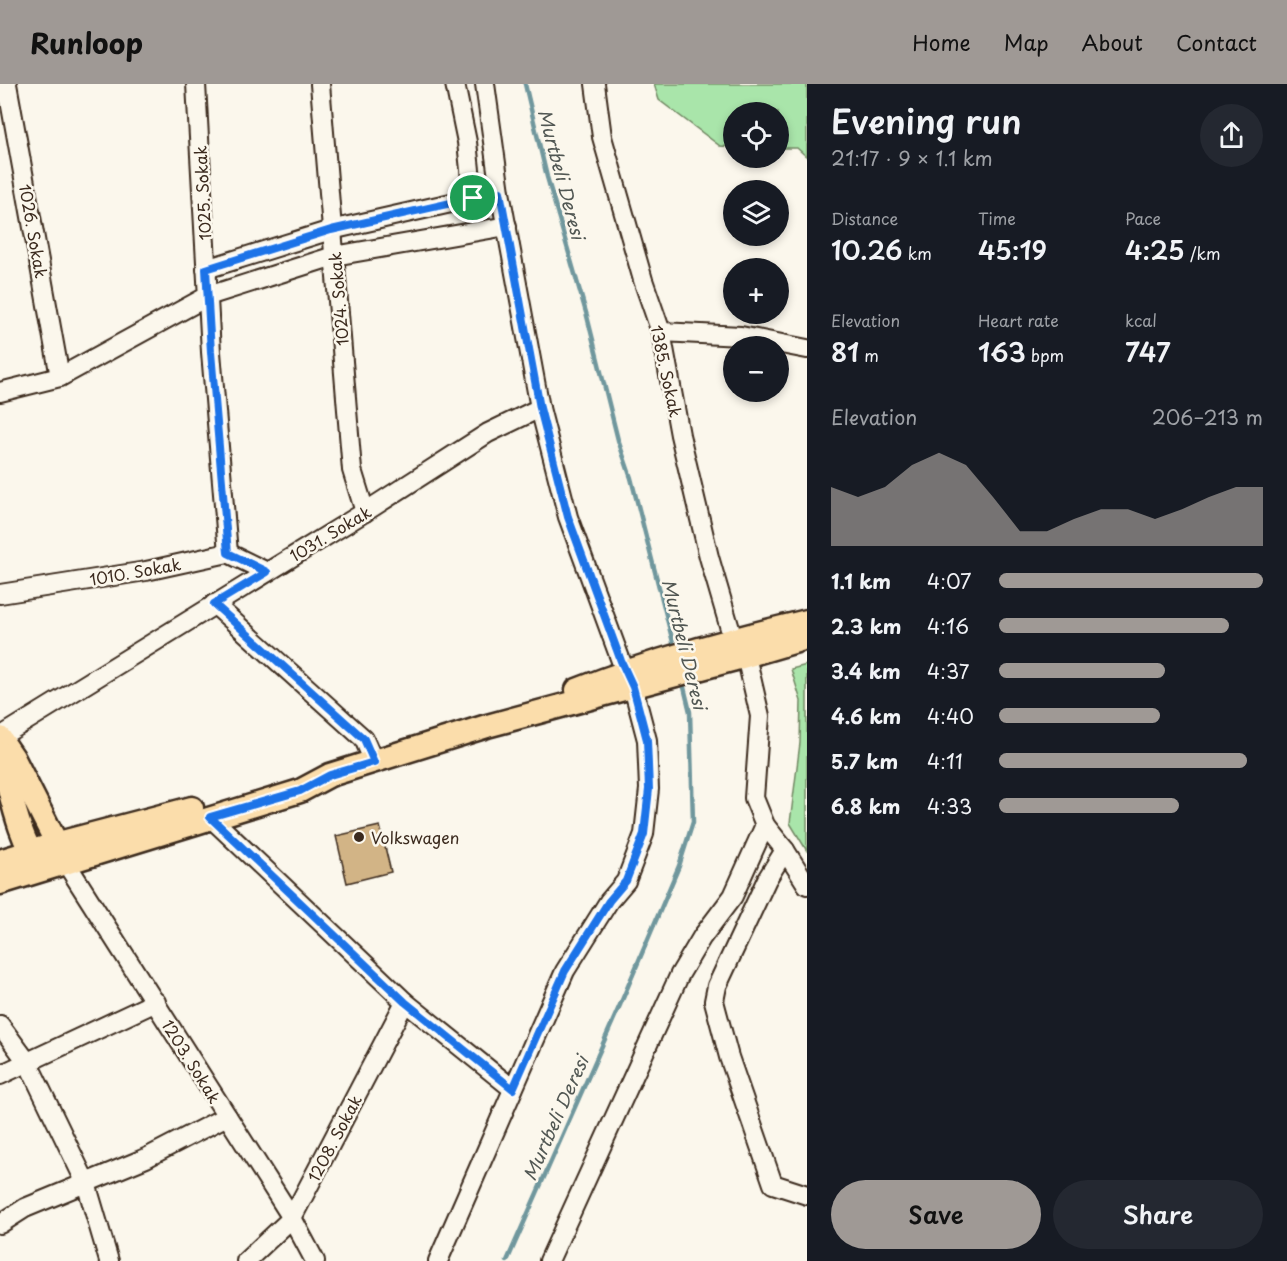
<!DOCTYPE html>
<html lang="en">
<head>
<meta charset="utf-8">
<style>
	:root { --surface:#171b24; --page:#242831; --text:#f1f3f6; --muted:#9ea1a6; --accent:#9f9995 }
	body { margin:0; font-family:"Playpen Sans",sans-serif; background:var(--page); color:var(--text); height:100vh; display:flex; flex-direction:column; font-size:22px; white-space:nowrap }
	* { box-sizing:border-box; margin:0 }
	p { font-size:20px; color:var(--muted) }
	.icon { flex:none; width:33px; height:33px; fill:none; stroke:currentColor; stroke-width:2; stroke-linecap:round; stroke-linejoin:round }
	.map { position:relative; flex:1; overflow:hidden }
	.panel { display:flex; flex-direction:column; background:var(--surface); width:480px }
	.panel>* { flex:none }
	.fabs { position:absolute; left:723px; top:18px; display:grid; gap:12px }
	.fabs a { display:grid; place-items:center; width:66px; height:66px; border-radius:50%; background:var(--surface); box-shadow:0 3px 9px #0003; font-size:30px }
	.pin { position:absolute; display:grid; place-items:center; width:51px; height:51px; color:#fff; margin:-26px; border:3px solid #fff; border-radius:50%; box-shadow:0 2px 6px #0007 }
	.round { display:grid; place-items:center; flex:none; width:63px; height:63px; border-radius:32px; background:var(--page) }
	.head { display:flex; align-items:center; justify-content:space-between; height:102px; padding:0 24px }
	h1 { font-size:33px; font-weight:600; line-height:45px }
	.figures { display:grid; grid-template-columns:repeat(3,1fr); gap:9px; height:102px; padding:6px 24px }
	.figures div { display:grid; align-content:center }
	.figures b { font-size:26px; font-weight:600 }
	.figures small { font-size:16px; font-weight:400 }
	.figures p { font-size:16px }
	.chart { height:168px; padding:12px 24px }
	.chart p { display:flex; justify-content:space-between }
	.chart svg { width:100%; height:108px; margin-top:6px; fill:var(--accent); opacity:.7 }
	.cta { display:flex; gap:12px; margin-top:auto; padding:12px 24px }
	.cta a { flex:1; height:69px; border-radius:36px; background:var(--accent); color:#111; font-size:24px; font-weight:600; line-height:69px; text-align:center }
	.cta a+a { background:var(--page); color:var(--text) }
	ul { padding:0 24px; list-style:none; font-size:20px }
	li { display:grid; grid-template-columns:96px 72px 1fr; align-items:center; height:45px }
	li i { height:15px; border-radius:8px; background:var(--accent) }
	header { display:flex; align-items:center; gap:36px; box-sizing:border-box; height:84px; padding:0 30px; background:var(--accent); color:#111 }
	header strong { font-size:28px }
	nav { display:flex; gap:33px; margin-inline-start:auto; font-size:21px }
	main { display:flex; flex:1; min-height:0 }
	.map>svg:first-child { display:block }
</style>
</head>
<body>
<header>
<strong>Runloop</strong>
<nav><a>Home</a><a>Map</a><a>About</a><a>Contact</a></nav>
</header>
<main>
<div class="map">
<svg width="807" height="1177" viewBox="0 0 807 1177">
	<rect width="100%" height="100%" fill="#fbf7ec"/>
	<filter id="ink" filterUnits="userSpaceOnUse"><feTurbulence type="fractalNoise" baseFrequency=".0167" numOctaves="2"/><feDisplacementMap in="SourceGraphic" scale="12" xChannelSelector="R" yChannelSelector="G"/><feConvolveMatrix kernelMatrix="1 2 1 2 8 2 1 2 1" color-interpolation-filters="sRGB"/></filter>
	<g filter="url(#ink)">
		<g fill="#a9e5aa" stroke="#728864" stroke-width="1.5">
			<polygon points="654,0 807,0 807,73 797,64 779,64 778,28 734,28 733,63 720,62 659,16"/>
			<polygon points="807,581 807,767 790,739 800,659 801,617 791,585"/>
		</g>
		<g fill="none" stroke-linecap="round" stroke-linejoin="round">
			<g stroke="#6f979d" stroke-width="4.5">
				<polyline points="525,0 547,93 587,232 618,356 631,394 675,566"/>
				<polyline points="507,1177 620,921 679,782 693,738 690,628 682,595"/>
			</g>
		</g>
		<polygon fill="#d2b486" stroke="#3b2a1e" stroke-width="1.5" points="380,742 391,788 347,799 336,752"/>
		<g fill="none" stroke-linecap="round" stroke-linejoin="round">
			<g stroke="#3b2a1e" stroke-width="22">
				<g id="minor">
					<polyline points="7,0 60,293"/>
					<polyline points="196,0 211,268 228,469"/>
					<polyline points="320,0 352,386 365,428"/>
					<polyline points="455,0 467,58 473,114"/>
					<polyline points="595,0 602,53 643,196 661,248 680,351 709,473 733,555 746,572 760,632 754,714 765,741 785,766 807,801"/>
					<polyline points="206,185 331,146 500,108"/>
					<polyline points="661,248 741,252 807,265"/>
					<polyline points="0,308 60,293 208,212 334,172 507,142"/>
					<polyline points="0,510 146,487 228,469 267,488"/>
					<polyline points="214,520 364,655 374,678"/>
					<polyline points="0,653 365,428 488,349 540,324"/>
					<polyline points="210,733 405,918 513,1005"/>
					<polyline points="785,766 767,795 717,902 714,917 729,973 773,1100 807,1111"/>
					<polyline points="66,779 292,1134 315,1177"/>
					<polyline points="0,941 28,979 86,1099 109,1177"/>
					<polyline points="0,991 156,918"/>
					<polyline points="0,1140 25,1124 146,1074 227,1032"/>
					<polyline points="246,1177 292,1134 405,918"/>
					<polyline points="438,1177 565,887 609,817 626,797 644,750 649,705 647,656 633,603 621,577 568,433 540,324 500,108 485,0"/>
					<polyline points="549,1177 680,890 702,853 733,812 765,741"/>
				</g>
			</g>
			<g stroke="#3b2a1e" stroke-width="27">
				<g id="major">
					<path d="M577,606C652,576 729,556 807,537"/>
					<polyline points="0,654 13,673 63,772"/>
					<path d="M1,669L2,679C12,712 18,751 38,780"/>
					<polyline points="0,777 55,760 192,724"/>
					<polyline points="0,799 300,707 330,691 487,642 732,576 807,554"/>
				</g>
			</g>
			<use href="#minor" stroke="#fbf7ec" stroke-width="18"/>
			<use href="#major" stroke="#fbddab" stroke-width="22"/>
		</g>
	</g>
	<g fill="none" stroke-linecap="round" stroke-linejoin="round" filter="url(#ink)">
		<g stroke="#fff" stroke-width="12">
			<polygon id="route" points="500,108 540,324 568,433 621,577 633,603 647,656 649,705 644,750 626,797 609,817 565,887 513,1005 405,918 210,733 300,707 330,691 374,678 364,655 214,520 267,488 228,469 211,268 206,185 331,146"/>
		</g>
		<use href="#route" stroke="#1a73e8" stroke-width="8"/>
	</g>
	<circle fill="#3b2a1e" stroke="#fbf7ec" stroke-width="2" cx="359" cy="753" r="6"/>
	<g text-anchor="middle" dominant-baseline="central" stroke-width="5" stroke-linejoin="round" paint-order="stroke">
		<g font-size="16" fill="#3b2a1e" stroke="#fbf7ec">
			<text transform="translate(202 109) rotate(-93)">1025. Sokak</text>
			<text transform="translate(34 147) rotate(80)">1026. Sokak</text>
			<text transform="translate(338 215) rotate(-95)">1024. Sokak</text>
			<text transform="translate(667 287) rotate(78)">1385. Sokak</text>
			<text transform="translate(330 449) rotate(-31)">1031. Sokak</text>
			<text transform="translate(135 487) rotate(-10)">1010. Sokak</text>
			<text transform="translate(192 977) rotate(58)">1203. Sokak</text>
			<text transform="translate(334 1054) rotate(-62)">1208. Sokak</text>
		</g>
		<g font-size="16" fill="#3b2a1e" stroke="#fbf7ec" text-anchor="start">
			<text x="371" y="753">Volkswagen</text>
		</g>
		<g font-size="18" font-style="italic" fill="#515753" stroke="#fbf7ec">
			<text transform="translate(562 90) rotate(75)">Murtbeli Deresi</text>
			<text transform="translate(685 560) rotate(76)">Murtbeli Deresi</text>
			<text transform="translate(555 1034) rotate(-66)">Murtbeli Deresi</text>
		</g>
	</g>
</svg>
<div class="fabs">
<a><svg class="icon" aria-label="locate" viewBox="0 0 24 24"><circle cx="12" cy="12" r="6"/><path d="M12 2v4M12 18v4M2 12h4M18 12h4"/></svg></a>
<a><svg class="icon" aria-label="layers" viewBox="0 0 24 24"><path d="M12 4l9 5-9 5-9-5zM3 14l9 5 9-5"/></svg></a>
<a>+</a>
<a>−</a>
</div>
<div class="pin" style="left:473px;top:114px;background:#1e9e55"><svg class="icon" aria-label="arrive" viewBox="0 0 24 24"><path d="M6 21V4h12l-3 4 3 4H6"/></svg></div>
</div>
<section class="panel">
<div class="head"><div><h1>Evening run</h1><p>21:17 · 9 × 1.1 km</p></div><a class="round"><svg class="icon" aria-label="share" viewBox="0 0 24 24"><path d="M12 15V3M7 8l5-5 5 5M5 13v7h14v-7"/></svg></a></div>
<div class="figures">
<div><p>Distance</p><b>10.26<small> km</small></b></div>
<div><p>Time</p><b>45:19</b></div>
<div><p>Pace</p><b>4:25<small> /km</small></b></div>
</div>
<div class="figures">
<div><p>Elevation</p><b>81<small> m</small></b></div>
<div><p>Heart rate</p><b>163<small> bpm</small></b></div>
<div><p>kcal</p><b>747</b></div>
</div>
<div class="chart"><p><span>Elevation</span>206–213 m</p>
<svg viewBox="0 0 160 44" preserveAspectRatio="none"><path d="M0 44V20L10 24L20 20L30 11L40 6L50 11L60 24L70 38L80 38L90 33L100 29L110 29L120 33L130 29L140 24L150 20L160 20V44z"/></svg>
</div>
<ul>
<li><b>1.1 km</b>4:07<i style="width:100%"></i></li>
<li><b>2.3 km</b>4:16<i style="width:87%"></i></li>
<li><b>3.4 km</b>4:37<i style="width:63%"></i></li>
<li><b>4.6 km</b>4:40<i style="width:61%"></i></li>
<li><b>5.7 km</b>4:11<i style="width:94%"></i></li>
<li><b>6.8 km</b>4:33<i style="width:68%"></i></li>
</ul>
<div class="cta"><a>Save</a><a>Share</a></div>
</section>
</main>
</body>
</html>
